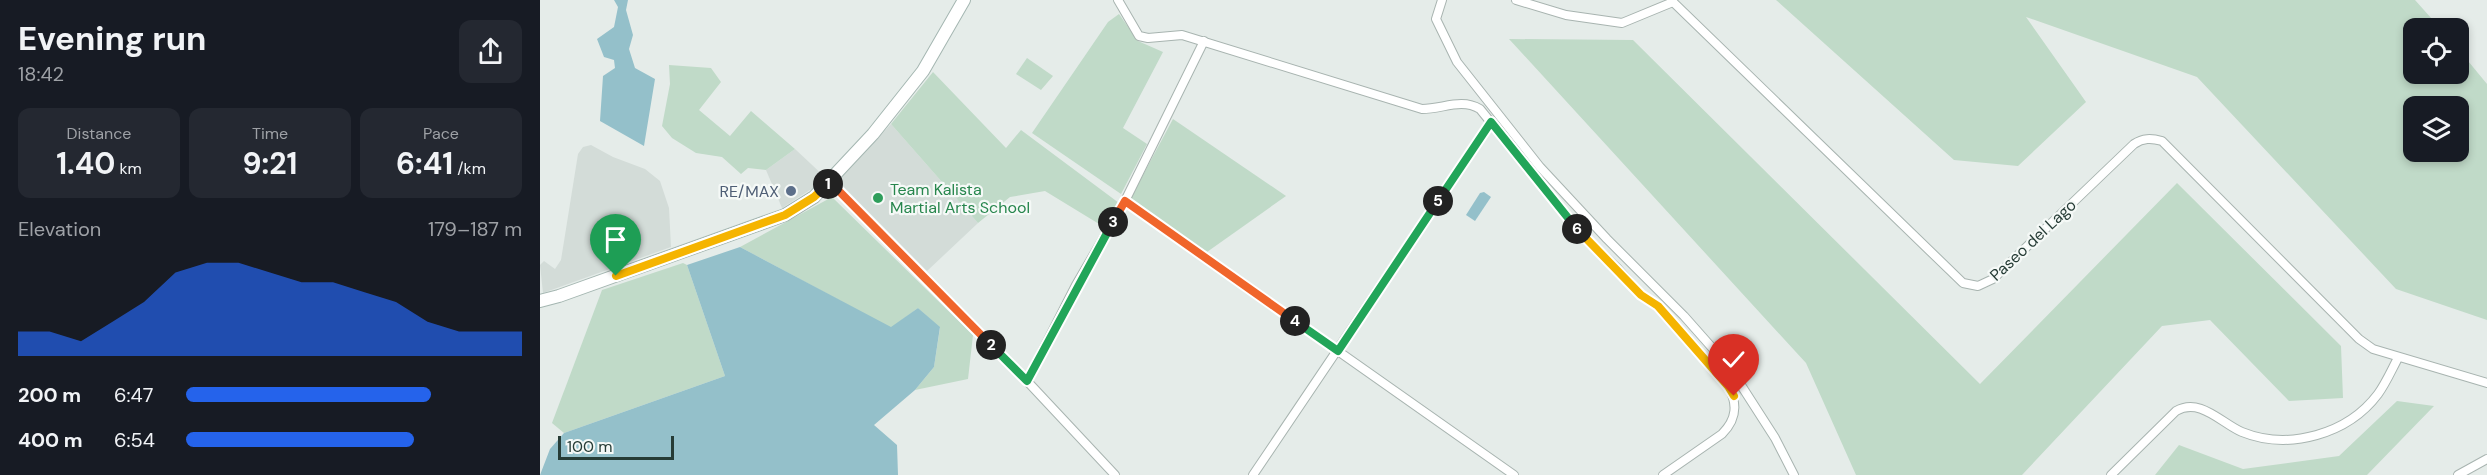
<!DOCTYPE html>
<html lang="en">
<head>
<meta charset="utf-8">
<style>
	:root { --surface:#171b24; --page:#242831; --text:#f1f3f6; --muted:#9ea1a6; --accent:#2563eb }
	body { margin:0; font-family:"DM Sans",sans-serif; background:var(--page); color:var(--text); height:100vh; display:flex; flex-direction:column; font-size:22px; white-space:nowrap }
	* { box-sizing:border-box; margin:0 }
	p { font-size:20px; color:var(--muted) }
	.icon { flex:none; width:33px; height:33px; fill:none; stroke:currentColor; stroke-width:2; stroke-linecap:round; stroke-linejoin:round }
	.map { position:relative; flex:1; overflow:hidden }
	.drawer { display:flex; flex-direction:column; background:var(--surface); width:540px }
	.drawer>* { flex:none }
	.controls { position:absolute; left:1863px; top:18px; display:grid; gap:12px }
	.controls a { display:grid; place-items:center; width:66px; height:66px; border-radius:12px; background:var(--surface); box-shadow:0 3px 9px #0003; font-size:30px }
	.scale { position:absolute; left:18px; bottom:15px; width:116px; box-sizing:border-box; padding-left:6px; border:3px solid #263c36; border-top:0; font-size:16px; line-height:21px; white-space:nowrap; color:#263c36; -webkit-text-stroke:4px #f5f9f7; paint-order:stroke }
	.pin { position:absolute; display:grid; place-items:center; width:51px; height:51px; color:#fff; margin:-62px -26px; border-radius:50% 50% 50% 0; rotate:-45deg; box-shadow:0 0 6px #0007 }
	.pin .icon { rotate:45deg }
	.km { position:absolute; width:30px; height:30px; margin:-15px; border-radius:50%; background:#222; color:#fff; font-size:16px; line-height:30px; text-align:center }
	.round { display:grid; place-items:center; flex:none; width:63px; height:63px; border-radius:12px; background:var(--page) }
	.overview { display:flex; align-items:center; justify-content:space-between; height:102px; padding:0 18px }
	h1 { font-size:33px; font-weight:700; line-height:45px }
	.figures { display:grid; grid-template-columns:repeat(3,1fr); gap:9px; height:102px; padding:6px 18px }
	.figures div { display:grid; align-content:center; border-radius:12px; background:var(--page); text-align:center }
	.figures b { font-size:30px; font-weight:700 }
	.figures small { font-size:16px; font-weight:400 }
	.figures p { font-size:16px }
	.chart { height:168px; padding:12px 18px }
	.chart p { display:flex; justify-content:space-between }
	.chart svg { width:100%; height:108px; margin-top:6px; fill:var(--accent); opacity:.7 }
	ul { padding:0 18px; list-style:none; font-size:20px }
	li { display:grid; grid-template-columns:96px 72px 1fr; align-items:center; height:45px }
	li i { height:15px; border-radius:8px; background:var(--accent) }
	main { display:flex; flex:1; min-height:0 }
	.map>svg:first-child { display:block }
</style>
</head>
<body>
<main>
<section class="drawer">
<div class="overview"><div><h1>Evening run</h1><p>18:42</p></div><a class="round"><svg class="icon" aria-label="share" viewBox="0 0 24 24"><path d="M12 15V3M7 8l5-5 5 5M5 13v7h14v-7"/></svg></a></div>
<div class="figures">
<div><p>Distance</p><b>1.40<small> km</small></b></div>
<div><p>Time</p><b>9:21</b></div>
<div><p>Pace</p><b>6:41<small> /km</small></b></div>
</div>
<div class="chart"><p><span>Elevation</span>179–187 m</p>
<svg viewBox="0 0 160 44" preserveAspectRatio="none"><path d="M0 44V34L10 34L20 38L30 30L40 22L50 10L60 6L70 6L80 10L90 14L100 14L110 18L120 22L130 30L140 34L150 34L160 34V44z"/></svg>
</div>
<ul>
<li><b>200 m</b>6:47<i style="width:73%"></i></li>
<li><b>400 m</b>6:54<i style="width:68%"></i></li>
</ul>
</section>
<div class="map">
<svg width="1947" height="475" viewBox="0 0 1947 475">
	<rect width="100%" height="100%" fill="#e5ece9"/>
	<g fill="#d3dcd8">
		<polygon points="351,124 438,223 387,271 298,181"/>
		<polygon points="51,145 73,157 105,169 120,181 129,208 131,247 3,293 0,265 4,261 15,269 21,260 38,154 43,147"/>
		<polygon points="255,149 287,179 242,208 226,170"/>
	</g>
	<g fill="#c0dac8" fill-rule="evenodd">
		<path d="M1236,0H1875L1900,28H1874V74H1918L1919,50L1947,84V320L1856,289L1657,77L1486,17L1546,102L1478,166L1414,160ZM1874,106H1918V152H1874Z"/>
		<polygon points="579,14 598,41 623,52 583,128 607,144 581,194 492,133 568,22"/>
		<polygon points="969,39 1093,40 1440,384 1637,183 1801,346 1803,398 1749,401 1670,320 1622,326 1482,475 1316,475 1266,363"/>
		<polygon points="487,58 513,76 501,90 476,74"/>
		<polygon points="129,65 171,68 181,82 159,110 190,136 211,111 255,149 226,170 208,168 201,174 182,157 156,153 132,138 122,126 130,84"/>
		<polygon points="393,72 466,148 481,130 579,203 564,227 505,191 470,197 438,223 351,124"/>
		<polygon points="633,119 746,196 667,252 589,201"/>
		<polygon points="292,197 433,335 428,379 375,390 394,367 400,328 378,308 351,328 200,247"/>
		<polygon points="143,263 147,265 185,376 24,433 12,423 62,290"/>
		<polygon points="1857,401 1894,406 1827,475 1615,475 1639,445 1703,469 1799,456"/>
	</g>
	<g fill="#94c0ca">
		<polygon points="74,0 88,0 86,10 93,35 89,49 95,68 115,79 104,146 60,121 63,76 75,68 74,60 64,57 57,39 74,27 78,7"/>
		<polygon points="944,192 951,197 935,221 926,215 940,193"/>
		<polygon points="200,247 351,327 378,308 400,327 394,367 375,390 334,425 357,445 358,475 0,475 10,449 24,433 185,376 147,265"/>
	</g>
	<g fill="none" stroke-linecap="round" stroke-linejoin="round">
		<g stroke="#a8b4b0" stroke-width="10">
			<g id="street">
				<path d="M578,0L599,36L608,38L642,35L882,109C903,109 921,98 940,109L1041,234L1078,269L1101,295L1118,306L1188,386C1198,404 1197,419 1182,434L1123,475"/>
				<polyline points="902,0 896,19 917,62 1000,167 1067,239 1144,316 1190,368 1235,438 1254,475"/>
				<polyline points="976,0 1026,15 1082,23 1133,2"/>
				<path d="M1133,2L1423,283L1438,286L1453,279L1594,144C1603,138 1611,138 1622,141L1819,339L1833,349L1947,383"/>
				<polyline points="290,182 487,381 575,475"/>
				<polyline points="585,201 974,475"/>
				<polyline points="487,381 536,285 585,201 664,41"/>
				<polyline points="713,475 951,122"/>
				<path d="M1571,475L1636,411C1660,397 1681,423 1702,432C1749,451 1808,434 1838,394C1846,383 1852,369 1858,358"/>
				<polyline points="1918,475 1947,459"/>
			</g>
		</g>
		<g stroke="#a4b6b1" stroke-width="14">
			<polyline id="secondary" points="0,301 19,296 245,215 274,197 333,134 383,71 424,0"/>
		</g>
		<use href="#street" stroke="#fff" stroke-width="8"/>
		<use href="#secondary" stroke="#fff" stroke-width="12"/>
	</g>
	<g fill="none" stroke-linecap="round" stroke-linejoin="round">
		<g stroke="#fff" stroke-width="12">
			<polyline id="split-1" points="76,276 245,215 274,197 288,184"/>
		</g>
		<g stroke="#fff" stroke-width="12">
			<polyline id="split-2" points="288,184 290,182 451,345"/>
		</g>
		<g stroke="#fff" stroke-width="12">
			<polyline id="split-3" points="451,345 487,381 573,222"/>
		</g>
		<g stroke="#fff" stroke-width="12">
			<polyline id="split-4" points="573,222 585,201 755,321"/>
		</g>
		<g stroke="#fff" stroke-width="12">
			<polyline id="split-5" points="755,321 798,351 898,201"/>
		</g>
		<g stroke="#fff" stroke-width="12">
			<polyline id="split-6" points="898,201 951,122 1037,229"/>
		</g>
		<g stroke="#fff" stroke-width="12">
			<polyline id="split-7" points="1037,229 1101,295 1118,306 1188,386 1194,396"/>
		</g>
		<use href="#split-1" stroke="#f5b400" stroke-width="8"/>
		<use href="#split-2" stroke="#f0652b" stroke-width="8"/>
		<use href="#split-3" stroke="#22a559" stroke-width="8"/>
		<use href="#split-4" stroke="#f0652b" stroke-width="8"/>
		<use href="#split-5" stroke="#22a559" stroke-width="8"/>
		<use href="#split-6" stroke="#22a559" stroke-width="8"/>
		<use href="#split-7" stroke="#f5b400" stroke-width="8"/>
	</g>
	<circle fill="#5c6f8a" stroke="#f5f9f7" stroke-width="2" cx="251" cy="191" r="6"/>
	<circle fill="#2e9e5b" stroke="#f5f9f7" stroke-width="2" cx="338" cy="198" r="6"/>
	<g text-anchor="middle" dominant-baseline="central" stroke-width="4.5" stroke-linejoin="round" paint-order="stroke">
		<g font-size="16" fill="#27864d" stroke="#f5f9f7" text-anchor="start">
			<text x="350" y="189">Team Kalista<tspan x="350" dy="18">Martial Arts School</tspan></text>
		</g>
		<g font-size="16" fill="#4e5e75" stroke="#f5f9f7" text-anchor="end">
			<text x="239" y="191">RE/MAX</text>
		</g>
		<g font-size="16" fill="#263c36" stroke="#f5f9f7">
			<text transform="translate(1493 240) rotate(-43)">Paseo del Lago</text>
		</g>
	</g>
</svg>
<div class="controls">
<a><svg class="icon" aria-label="locate" viewBox="0 0 24 24"><circle cx="12" cy="12" r="6"/><path d="M12 2v4M12 18v4M2 12h4M18 12h4"/></svg></a>
<a><svg class="icon" aria-label="layers" viewBox="0 0 24 24"><path d="M12 4l9 5-9 5-9-5zM3 14l9 5 9-5"/></svg></a>
</div>
<div class="scale">100 m</div>
<div class="pin" style="left:76px;top:276px;background:#1e9e55"><svg class="icon" aria-label="arrive" viewBox="0 0 24 24"><path d="M6 21V4h12l-3 4 3 4H6"/></svg></div>
<div class="pin" style="left:1194px;top:396px;background:#d93025"><svg class="icon" aria-label="check" viewBox="0 0 24 24"><path d="M5 12l5 5 9-10"/></svg></div>
<b class="km" style="left:288px;top:184px">1</b>
<b class="km" style="left:451px;top:345px">2</b>
<b class="km" style="left:573px;top:222px">3</b>
<b class="km" style="left:755px;top:321px">4</b>
<b class="km" style="left:898px;top:201px">5</b>
<b class="km" style="left:1037px;top:229px">6</b>
</div>
</main>
</body>
</html>
